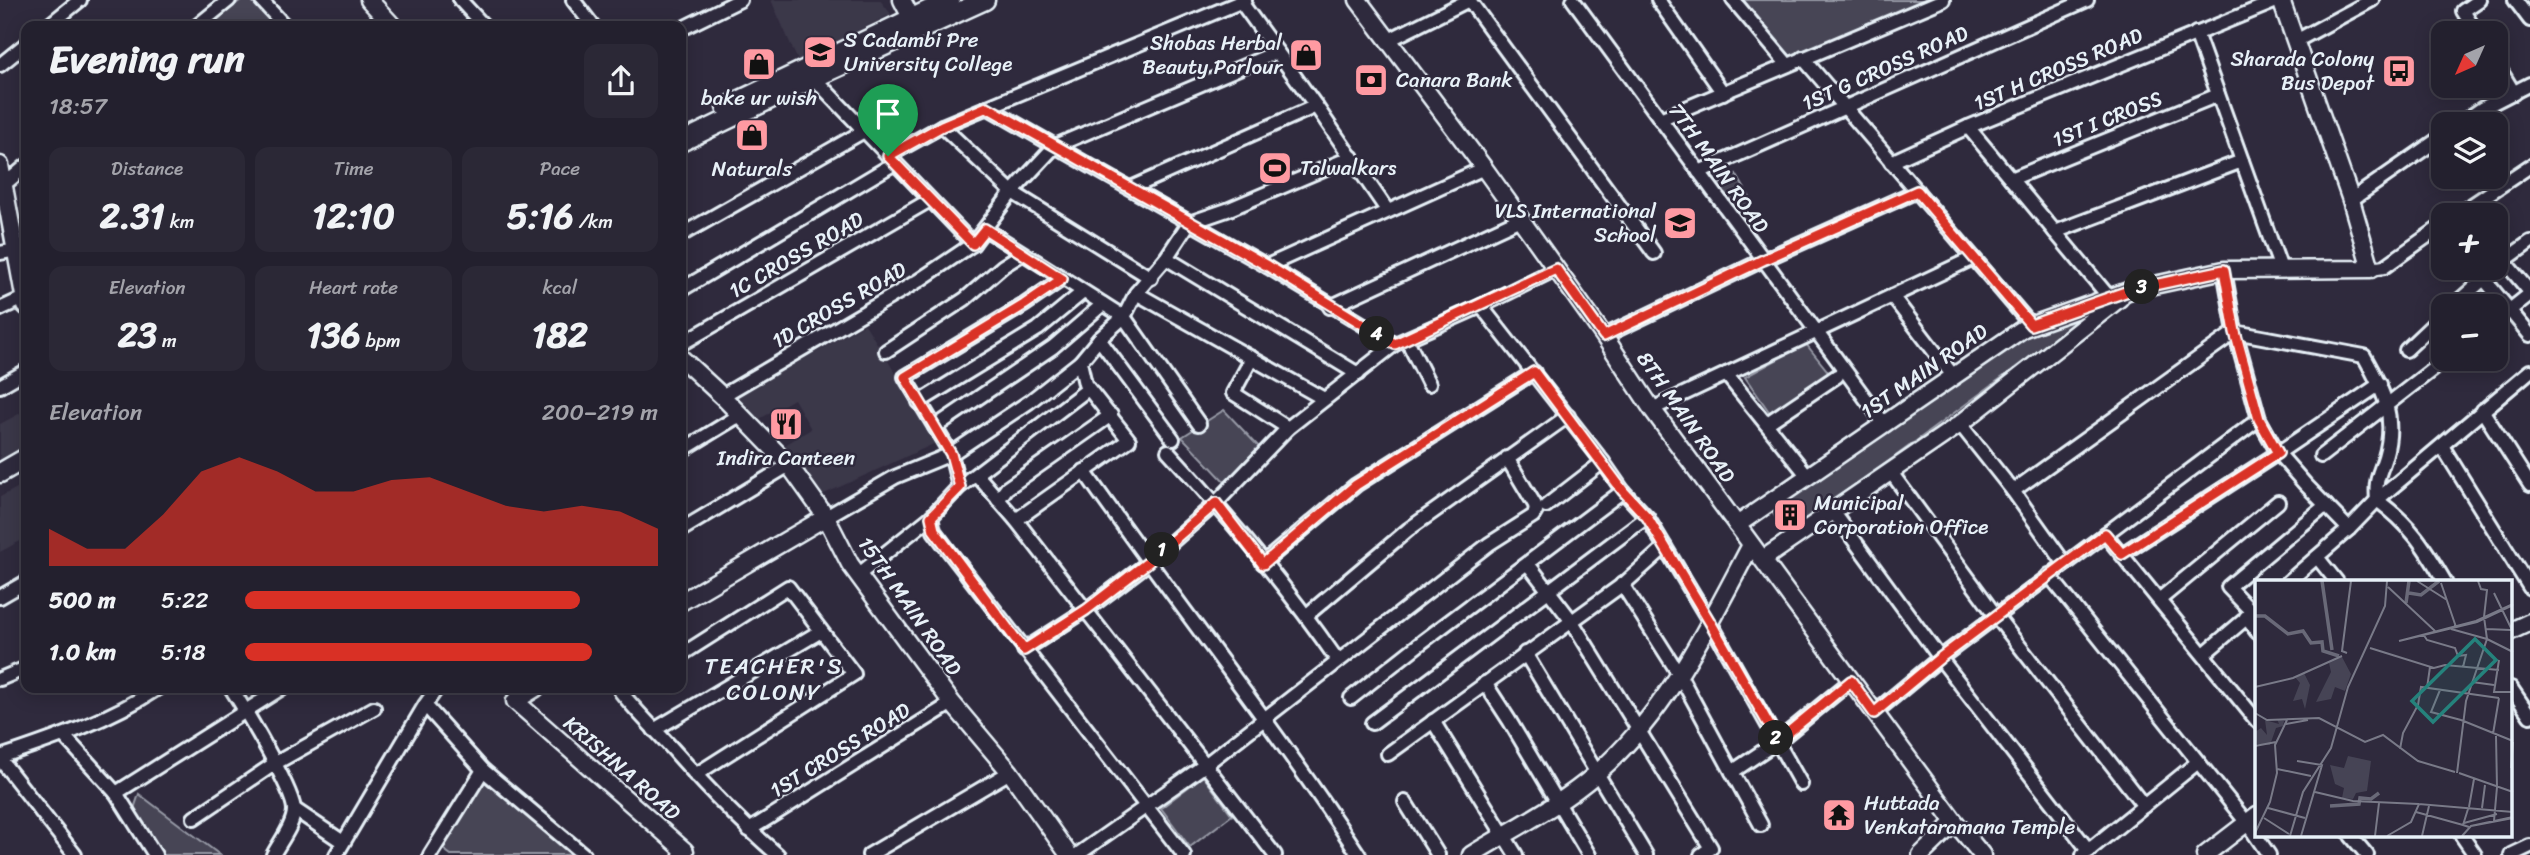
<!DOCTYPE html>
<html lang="en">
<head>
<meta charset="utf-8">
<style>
	:root { --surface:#23202e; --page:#2b2836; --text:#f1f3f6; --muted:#a3a3aa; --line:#403e4a; --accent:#d93025 }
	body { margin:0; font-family:Sriracha,sans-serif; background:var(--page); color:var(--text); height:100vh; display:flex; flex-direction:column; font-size:26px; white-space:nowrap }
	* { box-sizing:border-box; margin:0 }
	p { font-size:23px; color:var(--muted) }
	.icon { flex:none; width:38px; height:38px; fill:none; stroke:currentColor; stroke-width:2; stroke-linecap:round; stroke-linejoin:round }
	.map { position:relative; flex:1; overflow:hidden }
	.side { position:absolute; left:21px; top:21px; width:665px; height:672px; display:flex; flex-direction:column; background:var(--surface); border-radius:14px; box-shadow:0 4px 18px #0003,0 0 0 2px var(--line) }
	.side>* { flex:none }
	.needle { width:46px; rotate:225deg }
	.buttons { position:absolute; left:2431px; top:21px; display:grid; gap:14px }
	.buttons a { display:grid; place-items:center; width:77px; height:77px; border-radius:14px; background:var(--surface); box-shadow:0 4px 18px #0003,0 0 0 2px var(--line); font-size:35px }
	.pin { position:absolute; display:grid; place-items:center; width:60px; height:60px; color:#fff; margin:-72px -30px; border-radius:50% 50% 50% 0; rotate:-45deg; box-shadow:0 0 7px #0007 }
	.pin .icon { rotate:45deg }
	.km { position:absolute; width:35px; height:35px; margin:-18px; border-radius:50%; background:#222; color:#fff; font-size:19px; line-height:35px; text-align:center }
	.round { display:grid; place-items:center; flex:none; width:74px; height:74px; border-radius:14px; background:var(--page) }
	.summary { display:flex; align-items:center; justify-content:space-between; height:119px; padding:0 28px }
	h1 { font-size:38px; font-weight:700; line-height:52px }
	.figures { display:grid; grid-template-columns:repeat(3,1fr); gap:10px; height:119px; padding:7px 28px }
	.figures div { display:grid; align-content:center; border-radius:14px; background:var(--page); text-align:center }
	.figures b { font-size:35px; font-weight:700 }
	.figures small { font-size:19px; font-weight:400 }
	.figures p { font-size:19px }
	.chart { height:196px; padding:14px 28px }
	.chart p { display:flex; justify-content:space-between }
	.chart svg { width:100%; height:126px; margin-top:7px; fill:var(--accent); opacity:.7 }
	ul { padding:0 28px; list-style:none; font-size:23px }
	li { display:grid; grid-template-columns:112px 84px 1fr; align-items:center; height:52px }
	li i { height:18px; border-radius:9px; background:var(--accent) }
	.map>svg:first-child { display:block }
</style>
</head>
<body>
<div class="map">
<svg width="2530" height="855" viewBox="0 0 2530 855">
	<rect width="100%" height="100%" fill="#2f2a3d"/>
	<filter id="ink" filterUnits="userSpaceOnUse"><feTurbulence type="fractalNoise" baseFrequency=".0143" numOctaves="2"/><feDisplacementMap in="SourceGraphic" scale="14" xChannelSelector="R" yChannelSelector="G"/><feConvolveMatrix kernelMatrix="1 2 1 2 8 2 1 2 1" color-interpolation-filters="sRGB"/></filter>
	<g filter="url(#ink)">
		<g fill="#3b3749">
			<polygon points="771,0 880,0 891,14 798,61"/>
			<polygon points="865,324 938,442 822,495 785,445 811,429 794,399 758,420 737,397"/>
			<polygon points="26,410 26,447 0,461 0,424"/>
			<polygon points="26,483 26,538 0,552 0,497"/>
		</g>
		<g fill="#464455" stroke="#979aa6" stroke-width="2">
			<polygon points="241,0 255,0 278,26 208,26"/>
			<polygon points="1737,0 1928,0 1782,61"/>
			<polygon points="1736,174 1753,203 1733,215 1715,187"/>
			<polygon points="2080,320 1893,458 1786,533 1772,512 2027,333"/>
			<polygon points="1806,344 1830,374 1770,413 1745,377"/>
			<polygon points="1224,410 1259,447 1225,482 1182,437"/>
			<polygon points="1203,776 1232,815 1190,847 1161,808"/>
			<polygon points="483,778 572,855 451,855 439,846"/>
			<polygon points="139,794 220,855 161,855 134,809"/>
		</g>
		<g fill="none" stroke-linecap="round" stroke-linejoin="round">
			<g stroke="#e8f1f8" stroke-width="18">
				<g id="minor">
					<polyline points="261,0 285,26"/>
					<polyline points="460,0 484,26"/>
					<polyline points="573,0 593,26"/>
					<polyline points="1469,0 1654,253"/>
					<polyline points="1573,0 1885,425"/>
					<polyline points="1658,0 1723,93"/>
					<polyline points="1733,0 1787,64"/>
					<polyline points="2515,0 2530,20"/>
					<polyline points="1241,2 1316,106 1387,210"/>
					<polyline points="48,26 80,0"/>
					<polyline points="197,26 229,0"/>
					<polyline points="681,29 740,0"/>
					<polyline points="2196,33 2281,269"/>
					<polyline points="2477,33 2463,11 2479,0"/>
					<polyline points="1387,41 1469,0"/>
					<polyline points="2296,41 2372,0"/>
					<polyline points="1803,58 2031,325"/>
					<polyline points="2496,63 2514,93"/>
					<polyline points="0,65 26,44"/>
					<polyline points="809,73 973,244"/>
					<polyline points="1660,119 1943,0"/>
					<polyline points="2460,124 2483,108 2530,84"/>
					<polyline points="942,126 1012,192 1151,278"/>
					<polyline points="1968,127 2109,297"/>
					<polyline points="1055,146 1267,266 1395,344"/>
					<polyline points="1055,146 1277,52"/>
					<polyline points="888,156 942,126 1245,0"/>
					<polyline points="1891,162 1968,127 2279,0"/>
					<polyline points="1699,172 2087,0"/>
					<polyline points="2011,179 2218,95"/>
					<polyline points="5,184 26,166"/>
					<polyline points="1131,188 1316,106"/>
					<polyline points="2351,200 2443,136"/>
					<polyline points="2457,215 2530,166"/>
					<polyline points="985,229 1124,317 1199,424"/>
					<polyline points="2055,232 2242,161"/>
					<polyline points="681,235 864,131"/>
					<polyline points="0,253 17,250"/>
					<polyline points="1166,258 1358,374"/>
					<polyline points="2504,261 2530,292"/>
					<polyline points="1267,266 1484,168"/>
					<polyline points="2371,269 2384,267 2443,225"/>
					<polyline points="2224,270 2235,332 2259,419 2278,453 2380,384"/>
					<polyline points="2484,279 2530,335"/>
					<polyline points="681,290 895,163"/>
					<polyline points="1136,293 1324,399"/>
					<polyline points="1892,296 1954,377"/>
					<polyline points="1481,306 1603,462 1623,491 1647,517 1710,622 1801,784"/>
					<polyline points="2453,306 2504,261 2530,242"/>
					<polyline points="1330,307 1520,219"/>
					<polyline points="0,309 26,297"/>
					<polyline points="2496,321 2530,294"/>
					<polyline points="1604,336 1763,260 1917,191"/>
					<polyline points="1099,339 1173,439"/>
					<polyline points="1407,340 1429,384"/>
					<polyline points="681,344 930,200"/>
					<polyline points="2406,350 2443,315"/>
					<polyline points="886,351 965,299 1003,266 1022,254"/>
					<polyline points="1252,358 1233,393 1288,428"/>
					<polyline points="1726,374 1807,475"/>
					<polyline points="0,386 26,371"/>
					<polyline points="722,396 918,281 973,244 1012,192 1055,146 987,107"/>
					<polyline points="919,402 1038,329 1083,292"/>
					<polyline points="1652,409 1973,258"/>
					<polyline points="2482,410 2530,485"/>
					<polyline points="1766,424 1837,376"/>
					<polyline points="1960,424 2013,491 2065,564"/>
					<polyline points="935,427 1053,347 1103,304"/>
					<polyline points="2442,446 2530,588"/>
					<polyline points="681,451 740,415"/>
					<path d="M1168,451C1229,517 1287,587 1338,661"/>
					<polyline points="2321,456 2446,359"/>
					<path d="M1084,471C1174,600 1272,723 1359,855"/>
					<polyline points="1890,471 1996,616 2144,806"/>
					<polyline points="977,475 1016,520 1275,855"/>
					<polyline points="959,487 951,454 905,377 1024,305 1062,279"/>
					<path d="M2013,491L2235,332L2364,356C2383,390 2397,416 2385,457C2379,476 2375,479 2377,500"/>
					<polyline points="998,500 1007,488 1111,415"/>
					<path d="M2377,500C2411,525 2424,546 2445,582"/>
					<polyline points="1546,506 1603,462"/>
					<polyline points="1832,510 1940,658 2089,851"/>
					<polyline points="826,517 895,477 951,454 1029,402 1080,362"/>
					<polyline points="931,517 934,531 949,551 1184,855"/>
					<polyline points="1016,520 1129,440 1085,384 1080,362 1099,339 1124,317 1136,293 1166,258 1189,223 1227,210 1352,157"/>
					<polyline points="681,530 789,465"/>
					<polyline points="2105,534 2257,721"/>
					<polyline points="2122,554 2278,453 2305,484 2349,529"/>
					<polyline points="2317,557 2337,582"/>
					<polyline points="1263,563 1356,485 1534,372"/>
					<polyline points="1528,564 1571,620 1711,848 1701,855"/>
					<polyline points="858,575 931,517 959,487 1088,389"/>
					<polyline points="2049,575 2247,823 2269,855"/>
					<polyline points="2288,582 2349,529 2377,500 2530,371"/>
					<polyline points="1622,584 1679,674 1732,772 1778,741 1851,681"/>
					<polyline points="0,597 26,582"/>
					<polyline points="2159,600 2278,502"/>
					<polyline points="2252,612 2228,587 2326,505"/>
					<polyline points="1307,615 1409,529 1568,416"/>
					<polyline points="2246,617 2257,632"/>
					<polyline points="1024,650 1086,610 1148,563 1216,503 1288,428 1395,344 1481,306 1556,269"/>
					<polyline points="1525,653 1646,855"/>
					<polyline points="2204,654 2257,609"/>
					<polyline points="681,655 788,587 854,674 695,775"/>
					<polyline points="0,679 26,668"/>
					<polyline points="1485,683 1509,720 1589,855"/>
					<path d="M231,688C244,708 294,791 294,810C294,825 279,843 273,855"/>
					<path d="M629,688L621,692C639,715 660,734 679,756C710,791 742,824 778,855"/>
					<polyline points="2511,688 2530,716"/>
					<polyline points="1351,698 1422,642 1623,491"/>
					<polyline points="425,705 437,688"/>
					<polyline points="1874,713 1940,658 2259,419"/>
					<polyline points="1433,721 1516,855"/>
					<polyline points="1372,723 1647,517"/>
					<polyline points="654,730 821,631"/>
					<polyline points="64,736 116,793 282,688"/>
					<polyline points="1388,754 1626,582 1665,547"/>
					<path d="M0,757C54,739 110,720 158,688"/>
					<polyline points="0,759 75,855"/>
					<polyline points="1732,772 1761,825"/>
					<polyline points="116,793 155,855"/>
					<polyline points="1405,802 1438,855"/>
					<polyline points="294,809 343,842"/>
					<polyline points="194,818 274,764 374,708"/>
					<polyline points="749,830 952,703"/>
					<polyline points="2351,836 2367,855"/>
					<polyline points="2462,836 2475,855"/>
					<polyline points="336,855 425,705 483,770 584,855"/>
					<polyline points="430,855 483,770"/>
					<polyline points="869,855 1010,772"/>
					<polyline points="1077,855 1205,765 1489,544 1533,516 1536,511 1535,505 1507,458"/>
					<polyline points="2083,855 2198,762"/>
					<polyline points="2511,855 2530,846"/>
				</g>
			</g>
			<g stroke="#e8f1f8" stroke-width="21">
				<g id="tertiary">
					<polyline points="369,0 393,26"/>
					<polyline points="902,0 917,29"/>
					<polyline points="1358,0 1484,168 1604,336 1652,409 1955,822 1982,855"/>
					<polyline points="0,165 26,306"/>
					<polyline points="681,358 722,396 789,465 826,517 850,564 952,703 1010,772 1069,855"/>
					<polyline points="1737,525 2024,328 2131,290 2224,270 2371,269 2351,200 2281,0"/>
					<polyline points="1763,559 1960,424 2120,298"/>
					<polyline points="681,602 826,517"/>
					<polyline points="2511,631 2530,622"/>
					<polyline points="536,688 515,701 685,851 682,855"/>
					<path d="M1471,855C1513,829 1559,806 1596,774C1667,713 1708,626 1751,545"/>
					<polyline points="1921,855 1955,822"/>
					<polyline points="2205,855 2257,815"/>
				</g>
			</g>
			<g stroke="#e8f1f8" stroke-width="23">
				<g id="secondary">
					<polyline points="726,107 950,0"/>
					<polyline points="681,142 812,79 985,0"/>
					<polyline points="0,473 26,458"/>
				</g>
			</g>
			<use href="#minor" stroke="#2f2a3d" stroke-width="12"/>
			<use href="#tertiary" stroke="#2f2a3d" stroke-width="16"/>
			<use href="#secondary" stroke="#2f2a3d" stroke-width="18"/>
		</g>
	</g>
	<g fill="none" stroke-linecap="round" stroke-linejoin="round" filter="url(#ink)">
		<g stroke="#fff" stroke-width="14">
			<polygon id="route" points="987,107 1268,266 1395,344 1556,269 1604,336 1763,260 1917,191 2031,325 2131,290 2224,270 2235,332 2259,419 2278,453 2122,554 2105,534 1940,658 1874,713 1851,681 1778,741 1710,622 1647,517 1623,491 1534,372 1356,485 1263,564 1216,503 1147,563 1086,610 1024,650 934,530 931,517 960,487 951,454 905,377 1024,305 1062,279 985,229 973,244 888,156 942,126"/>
		</g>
		<use href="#route" stroke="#d93025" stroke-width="9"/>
	</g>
	<defs>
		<g id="university-square" transform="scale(1.75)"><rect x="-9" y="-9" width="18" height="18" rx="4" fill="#ff9aa2" stroke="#2f2a3d"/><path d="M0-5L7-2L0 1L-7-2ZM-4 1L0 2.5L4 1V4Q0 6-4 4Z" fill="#111"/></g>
		<g id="shop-square" transform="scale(1.75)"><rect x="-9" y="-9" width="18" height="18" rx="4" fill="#ff9aa2" stroke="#2f2a3d"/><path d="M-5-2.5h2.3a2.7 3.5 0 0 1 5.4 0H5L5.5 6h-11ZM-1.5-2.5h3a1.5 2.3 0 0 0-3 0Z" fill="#111"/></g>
		<g id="bus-square" transform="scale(1.75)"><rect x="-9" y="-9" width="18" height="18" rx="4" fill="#ff9aa2" stroke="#2f2a3d"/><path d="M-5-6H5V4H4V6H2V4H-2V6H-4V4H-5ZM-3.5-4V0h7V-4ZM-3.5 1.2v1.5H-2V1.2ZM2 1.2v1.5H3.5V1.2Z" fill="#111"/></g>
		<g id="bank-square" transform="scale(1.75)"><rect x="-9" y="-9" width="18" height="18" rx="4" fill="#ff9aa2" stroke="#2f2a3d"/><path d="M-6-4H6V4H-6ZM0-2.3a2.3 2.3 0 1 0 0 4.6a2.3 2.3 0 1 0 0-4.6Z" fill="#111"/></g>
		<g id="stadium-square" transform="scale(1.75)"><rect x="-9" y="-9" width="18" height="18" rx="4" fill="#ff9aa2" stroke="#2f2a3d"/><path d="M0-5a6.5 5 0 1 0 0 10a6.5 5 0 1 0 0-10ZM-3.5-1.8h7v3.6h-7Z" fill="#111"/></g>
		<g id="school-square" transform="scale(1.75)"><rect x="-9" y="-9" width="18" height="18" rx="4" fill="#ff9aa2" stroke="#2f2a3d"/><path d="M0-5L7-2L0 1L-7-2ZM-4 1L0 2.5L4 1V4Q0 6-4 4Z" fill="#111"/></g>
		<g id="restaurant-square" transform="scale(1.75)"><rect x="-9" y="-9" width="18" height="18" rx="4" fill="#ff9aa2" stroke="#2f2a3d"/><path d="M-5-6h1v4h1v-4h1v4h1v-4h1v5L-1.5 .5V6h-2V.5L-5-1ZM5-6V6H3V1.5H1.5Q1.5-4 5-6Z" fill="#111"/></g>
		<g id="building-square" transform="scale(1.75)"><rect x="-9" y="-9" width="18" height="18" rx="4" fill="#ff9aa2" stroke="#2f2a3d"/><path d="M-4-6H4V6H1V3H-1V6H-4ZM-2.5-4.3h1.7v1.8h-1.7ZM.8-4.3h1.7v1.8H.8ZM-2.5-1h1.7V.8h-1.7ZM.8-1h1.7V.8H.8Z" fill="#111"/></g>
		<g id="temple-square" transform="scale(1.75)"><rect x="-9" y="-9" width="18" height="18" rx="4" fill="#ff9aa2" stroke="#2f2a3d"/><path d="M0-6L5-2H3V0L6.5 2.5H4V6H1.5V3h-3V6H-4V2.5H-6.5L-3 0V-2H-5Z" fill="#111"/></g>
	</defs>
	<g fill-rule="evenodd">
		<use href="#university-square" x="820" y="52"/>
		<use href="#shop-square" x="1306" y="55"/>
		<use href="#shop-square" x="759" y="64"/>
		<use href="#bus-square" x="2399" y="71"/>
		<use href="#bank-square" x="1371" y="80"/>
		<use href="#shop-square" x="752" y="135"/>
		<use href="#stadium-square" x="1275" y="168"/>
		<use href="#school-square" x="1680" y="223"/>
		<use href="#restaurant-square" x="786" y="424"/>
		<use href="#building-square" x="1790" y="515"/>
		<use href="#temple-square" x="1839" y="815"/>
	</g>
	<g text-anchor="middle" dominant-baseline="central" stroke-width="5" stroke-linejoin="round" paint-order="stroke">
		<g font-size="21" fill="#e8f1f8" stroke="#2f2a3d" text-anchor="start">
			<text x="844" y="40">S Cadambi Pre<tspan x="844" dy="24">University College</tspan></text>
			<text x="1282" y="43" text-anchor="end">Shobas Herbal<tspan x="1282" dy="24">Beauty Parlour</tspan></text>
			<text x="2374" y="59" text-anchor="end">Sharada Colony<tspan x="2374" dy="24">Bus Depot</tspan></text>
			<text x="1396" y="80">Canara Bank</text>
			<text x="759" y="98" text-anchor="middle">bake ur wish</text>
			<text x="1300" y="168">Talwalkars</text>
			<text x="752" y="169" text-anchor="middle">Naturals</text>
			<text x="1656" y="211" text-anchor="end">VLS International<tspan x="1656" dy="24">School</tspan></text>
			<text x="786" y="458" text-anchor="middle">Indira Canteen</text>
			<text x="1814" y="503">Municipal<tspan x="1814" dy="24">Corporation Office</tspan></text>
			<text x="1864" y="803">Huttada<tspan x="1864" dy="24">Venkataramana Temple</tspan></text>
		</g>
		<g font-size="21" fill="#e8f1f8" stroke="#2f2a3d">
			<text transform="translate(1885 68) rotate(-24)">1ST G CROSS ROAD</text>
			<text transform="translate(2058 69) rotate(-23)">1ST H CROSS ROAD</text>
			<text transform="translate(2107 119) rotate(-22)">1ST I CROSS</text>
			<text transform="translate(1719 168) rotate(54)">7TH MAIN ROAD</text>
			<text transform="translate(796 255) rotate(-30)">1C CROSS ROAD</text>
			<text transform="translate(839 305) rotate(-30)">1D CROSS ROAD</text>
			<text transform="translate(1924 371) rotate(-35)">1ST MAIN ROAD</text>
			<text transform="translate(1686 417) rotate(55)">8TH MAIN ROAD</text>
			<text transform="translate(910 606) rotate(55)">15TH MAIN ROAD</text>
			<text transform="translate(840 750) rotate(-32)">1ST CROSS ROAD</text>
			<text transform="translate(622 768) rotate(41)">KRISHNA ROAD</text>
		</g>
		<g font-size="23" letter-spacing="2" fill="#e8f1f8" stroke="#2f2a3d">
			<text x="774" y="666">TEACHER'S<tspan x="774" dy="26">COLONY</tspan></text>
		</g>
	</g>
	<g transform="translate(2255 580)">
		<rect width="257" height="257" fill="#2f2a3d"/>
		<path d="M87,77L96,94L90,111L80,107L76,119L61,122L76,92L74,83ZM49,93L55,105L50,129L47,119L38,121L45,103L40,97ZM22,139L29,141L28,146L21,148L15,165L2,164L0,152L6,148L12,155L10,140L24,144ZM93,176L116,181L112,211L101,213L98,219L87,218L89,208L80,204L75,185L89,188Z" fill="#464455"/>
		<path fill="none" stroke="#696978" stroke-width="3.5" d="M67,1L77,70M154,13L166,15L184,1M151,23L154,1M0,36H10L33,54L48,51L56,63L67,62L68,71L84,76M75,226L104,224L105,218L116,219L124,213"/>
		<path fill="none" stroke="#797a88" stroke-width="2" d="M162,1L192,20M223,1L226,9L232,10L229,37M186,3L201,47M133,7L180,51M239,13L257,50M258,24L221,41L144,61L222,42L258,25M196,49L232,59M231,49L256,50M168,54L172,60L200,68L203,76L211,75L208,87M232,59L258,72M115,68L179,88L190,85L244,90M92,73L87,71L96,1M244,80L239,112H258M217,102L239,105M0,107L38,98L87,76M172,108L175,87M185,110L176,132L206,140M0,133L12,140L64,138L110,162L128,155L163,181L200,192M206,140L258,161M31,144L53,140M238,154L244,118M241,156L242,207M0,166L21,162M145,169L148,153L163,125L166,107L244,118M42,181L67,185L46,256M256,188L258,162M22,189L56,196M202,193L211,121L232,59L229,37M204,193L258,212M60,212L98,221L164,224M214,227L219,199M13,228L50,238M227,228L230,205M213,229L208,245L214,247M161,232L208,245M9,238L34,254M239,241L242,207M209,243L242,234M0,253L15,222L22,193L20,165L32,140M35,256L48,212L76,168L93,107L130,26L132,1M120,256L124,223M132,256L156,242L164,224L258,232M167,256L174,226M207,256L216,246L258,237M207,256L216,246L258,238"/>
		<path fill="#25827c" fill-opacity="0.15" stroke="#25827c" stroke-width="3.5" d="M220,59L241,80L178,142L157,121Z"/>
		<rect width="257" height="257" fill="none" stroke="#e8f1f8" stroke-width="3.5"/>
	</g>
</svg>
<div class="buttons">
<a><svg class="needle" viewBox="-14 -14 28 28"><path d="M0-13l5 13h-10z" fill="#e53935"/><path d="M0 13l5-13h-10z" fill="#a3a3aa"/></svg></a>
<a><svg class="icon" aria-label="layers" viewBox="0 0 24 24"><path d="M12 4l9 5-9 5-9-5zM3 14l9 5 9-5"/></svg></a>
<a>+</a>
<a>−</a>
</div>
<div class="pin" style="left:888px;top:156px;background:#1e9e55"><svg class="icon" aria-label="arrive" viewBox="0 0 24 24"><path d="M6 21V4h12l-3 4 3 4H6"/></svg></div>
<b class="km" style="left:1162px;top:550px">1</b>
<b class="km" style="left:1776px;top:738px">2</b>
<b class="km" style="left:2142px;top:287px">3</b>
<b class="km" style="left:1377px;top:334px">4</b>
<section class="side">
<div class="summary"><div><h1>Evening run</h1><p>18:57</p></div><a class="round"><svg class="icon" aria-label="share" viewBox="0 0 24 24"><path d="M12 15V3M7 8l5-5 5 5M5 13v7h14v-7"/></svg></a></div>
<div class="figures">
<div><p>Distance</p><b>2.31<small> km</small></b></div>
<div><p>Time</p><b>12:10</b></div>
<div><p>Pace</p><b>5:16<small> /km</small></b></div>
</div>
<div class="figures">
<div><p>Elevation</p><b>23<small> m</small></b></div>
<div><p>Heart rate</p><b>136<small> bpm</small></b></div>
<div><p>kcal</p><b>182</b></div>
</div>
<div class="chart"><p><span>Elevation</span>200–219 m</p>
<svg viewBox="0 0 160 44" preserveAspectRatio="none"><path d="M0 44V31L10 38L20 38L30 26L40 11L50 6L60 11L70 18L80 18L90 14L100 13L110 18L120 23L130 25L140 23L150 25L160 31V44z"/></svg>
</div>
<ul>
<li><b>500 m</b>5:22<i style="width:81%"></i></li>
<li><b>1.0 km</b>5:18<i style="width:84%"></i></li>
</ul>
</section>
</div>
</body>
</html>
